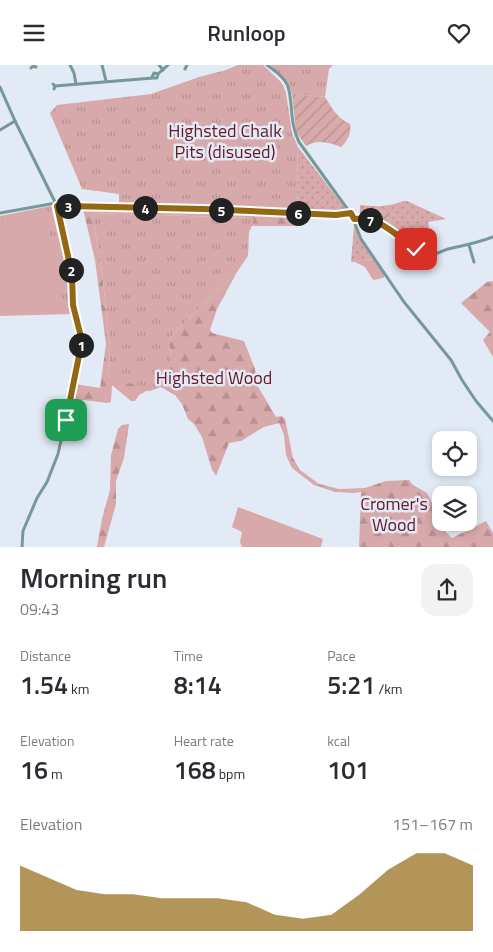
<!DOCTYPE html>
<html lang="en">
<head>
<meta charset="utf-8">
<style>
	:root { --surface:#fff; --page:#f2f2f3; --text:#2b2b33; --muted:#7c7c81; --accent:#946713 }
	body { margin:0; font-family:"Titillium Web",sans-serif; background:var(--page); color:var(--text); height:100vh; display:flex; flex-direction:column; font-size:19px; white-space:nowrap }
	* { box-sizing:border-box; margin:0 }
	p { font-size:16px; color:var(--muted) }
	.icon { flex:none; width:28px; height:28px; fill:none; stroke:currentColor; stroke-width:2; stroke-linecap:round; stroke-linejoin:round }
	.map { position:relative; height:482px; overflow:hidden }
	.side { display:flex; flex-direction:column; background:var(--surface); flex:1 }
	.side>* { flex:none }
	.tools { position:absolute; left:432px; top:366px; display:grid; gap:10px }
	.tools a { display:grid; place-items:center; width:45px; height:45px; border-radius:10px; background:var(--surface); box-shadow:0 2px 8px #0003; font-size:25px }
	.pin { position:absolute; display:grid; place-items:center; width:42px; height:42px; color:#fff; margin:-21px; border-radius:10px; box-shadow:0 2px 8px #0006 }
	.km { position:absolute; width:25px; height:25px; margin:-12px; border-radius:50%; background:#222; color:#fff; font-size:14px; line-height:25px; text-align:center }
	.round { display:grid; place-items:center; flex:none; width:52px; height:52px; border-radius:15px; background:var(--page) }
	.headline { display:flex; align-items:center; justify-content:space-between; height:85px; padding:0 20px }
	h1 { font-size:28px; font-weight:600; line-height:38px }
	.stats { display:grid; grid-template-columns:repeat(3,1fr); gap:8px; height:85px; padding:5px 20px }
	.stats div { display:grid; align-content:center }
	.stats b { font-size:25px; font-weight:600 }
	.stats small { font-size:14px; font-weight:400 }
	.stats p { font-size:14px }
	.chart { height:140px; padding:10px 20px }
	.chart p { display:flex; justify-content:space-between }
	.chart svg { width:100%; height:90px; margin-top:5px; fill:var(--accent); opacity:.7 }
	header { display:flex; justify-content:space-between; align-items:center; height:65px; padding:0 20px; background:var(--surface); font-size:22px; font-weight:600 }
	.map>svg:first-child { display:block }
</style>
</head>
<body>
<header><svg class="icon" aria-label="menu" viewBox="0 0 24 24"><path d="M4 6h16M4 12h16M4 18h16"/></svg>Runloop<svg class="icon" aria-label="heart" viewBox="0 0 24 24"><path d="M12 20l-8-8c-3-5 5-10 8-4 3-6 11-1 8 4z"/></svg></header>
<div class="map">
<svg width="493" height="482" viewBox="0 0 493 482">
	<defs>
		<pattern id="grass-dots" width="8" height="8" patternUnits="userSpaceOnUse" patternTransform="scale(1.25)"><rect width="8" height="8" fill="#d8a9aa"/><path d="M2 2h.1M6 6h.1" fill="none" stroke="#b89092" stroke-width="1.8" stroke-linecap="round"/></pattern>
		<pattern id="forest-firs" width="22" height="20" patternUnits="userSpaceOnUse" patternTransform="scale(1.25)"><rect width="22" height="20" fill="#d8a9aa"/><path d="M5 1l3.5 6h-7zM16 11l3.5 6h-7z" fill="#b89092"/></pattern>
		<pattern id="park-tufts" width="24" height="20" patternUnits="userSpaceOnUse" patternTransform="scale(1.25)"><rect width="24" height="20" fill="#d8a9aa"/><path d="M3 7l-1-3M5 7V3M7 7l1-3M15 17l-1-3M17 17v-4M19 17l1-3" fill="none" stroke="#b89092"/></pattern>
		<pattern id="garden-furrows" width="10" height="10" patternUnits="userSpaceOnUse" patternTransform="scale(1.25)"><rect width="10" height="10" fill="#d8a9aa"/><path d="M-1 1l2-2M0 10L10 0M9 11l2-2" fill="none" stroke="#b89092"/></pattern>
	</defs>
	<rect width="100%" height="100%" fill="#e2eaf6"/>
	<g fill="url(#grass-dots)">
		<polygon points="298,82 345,143 348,148 298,147 297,127"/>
		<path d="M403,136H407L446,154L428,157L431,177L438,186L430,188L413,179L386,160L395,149L378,146L360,151V140C374,142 389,142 403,136Z"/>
		<polygon points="354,161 360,174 373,193 365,196 356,196 355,197 351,197"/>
	</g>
	<g fill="url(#forest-firs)">
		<polygon points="85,143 146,144 283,150 297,149 298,161 252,161 253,153 92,148 102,207 110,282 108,309 172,297 169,280 172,270 237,207 217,244 210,265 212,268 244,276 255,304 257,320 276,352 282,351 285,354 293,393 300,405 319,419 339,424 365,423 386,416 409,415 413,420 427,428 436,445 439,460 452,473 486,456 493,468 493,482 359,482 361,427 354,428 335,427 314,420 292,403 286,390 284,370 279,358 264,362 241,376 229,378 216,411 212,405 202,372 194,359 188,354 182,339 175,330 161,322 150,326 146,326 139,330 135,336 131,336 113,321 112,321 111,337 107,338 83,335 72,342 71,350 69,345 75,319 100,323 106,279 95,195 83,144"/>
		<polygon points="373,193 385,211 383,213 373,215 365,202 355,197 356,196 365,196"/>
		<polygon points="493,216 493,292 483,275 490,267 461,238 487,217"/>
		<polygon points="129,359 124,393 116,416 116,439 104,482 97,482 102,454 110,425 111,390 118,364 122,360"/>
	</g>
	<g fill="url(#park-tufts)">
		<polygon points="238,0 263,0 280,16 283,20 286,28 292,68 298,82 297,127 298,147 119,140 119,129 82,124 50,48 57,40 151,29 199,12 226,5"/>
		<polygon points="270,0 333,0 329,4 325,32 292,29 288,17"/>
		<polygon points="51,141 68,211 72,249 0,251 0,151"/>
		<polygon points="92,148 254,153 252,161 249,167 248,191 237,207 172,270 169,281 172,297 163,314 155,318 144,321 111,315 108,309 110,282 102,207"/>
	</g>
	<g fill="url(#garden-furrows)">
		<path d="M292,29L325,32C332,43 337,53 350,59C352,67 347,77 341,82C329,77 317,74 306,81L296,67Z"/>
		<polygon points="378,146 395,149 386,160 360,151"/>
	</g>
	<g fill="#d8a9aa">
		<polygon points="28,146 41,154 50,171 60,207 63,249 6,249 1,245 0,160 7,151"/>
		<polygon points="238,442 323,474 321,482 242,482 240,477 242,467 232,462"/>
	</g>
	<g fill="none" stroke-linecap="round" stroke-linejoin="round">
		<g stroke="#779898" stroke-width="3">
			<polyline points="70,0 74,8 76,19"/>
			<polyline points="102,0 106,16"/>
			<polyline points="159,0 163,5"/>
			<path d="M267,0C275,6 283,11 287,19C290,25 290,33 291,39C292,53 293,65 299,77L351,149L361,174L404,237L451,295L462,315L476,336L493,356"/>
			<polyline points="31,3 33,1 36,2"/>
			<polyline points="185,4 187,0"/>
			<polyline points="158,9 154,8 152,12 154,13 157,13 158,9 168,0"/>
			<polyline points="53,19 55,21 54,24"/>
			<polyline points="55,21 153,13"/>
			<polyline points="0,22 15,56 57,141 72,209 73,240 82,277 75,312 58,389 47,417 37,433 23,466 22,482"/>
			<polyline points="0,65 15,56"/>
			<polyline points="57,141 66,141 203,144 336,150 351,149"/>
			<polyline points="0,148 56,138"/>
			<path d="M354,154C379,151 396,171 416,183C419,185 422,188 425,189C433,192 441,186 448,184C463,181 478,178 493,172"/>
			<polyline points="469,180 474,197"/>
		</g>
	</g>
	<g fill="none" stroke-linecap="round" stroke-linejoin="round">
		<g stroke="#fff" stroke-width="10">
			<path id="route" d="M66,355L82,276L73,240L72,209L57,141H66L204,144L336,150L351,148L354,154C380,151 396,171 416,184"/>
		</g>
		<use href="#route" stroke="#946713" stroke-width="6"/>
	</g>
	<g text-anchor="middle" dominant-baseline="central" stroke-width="5" stroke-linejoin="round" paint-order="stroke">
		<g font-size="18" fill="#671824" stroke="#e2eaf6">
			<text x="225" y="65">Highsted Chalk<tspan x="225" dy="21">Pits (disused)</tspan></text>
			<text x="214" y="312">Highsted Wood</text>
			<text x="394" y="438">Cromer's<tspan x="394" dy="21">Wood</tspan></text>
		</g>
	</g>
</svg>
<div class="tools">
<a><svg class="icon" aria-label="locate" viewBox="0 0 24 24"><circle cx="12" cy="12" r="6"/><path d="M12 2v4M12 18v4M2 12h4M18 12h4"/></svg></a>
<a><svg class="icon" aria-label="layers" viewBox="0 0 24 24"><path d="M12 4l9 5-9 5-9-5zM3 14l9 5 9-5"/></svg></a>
</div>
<div class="pin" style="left:66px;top:355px;background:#1e9e55"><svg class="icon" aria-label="arrive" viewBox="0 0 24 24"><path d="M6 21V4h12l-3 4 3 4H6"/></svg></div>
<div class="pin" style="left:416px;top:184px;background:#d93025"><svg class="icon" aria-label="check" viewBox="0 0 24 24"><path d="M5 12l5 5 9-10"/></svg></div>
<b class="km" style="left:81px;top:280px">1</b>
<b class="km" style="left:71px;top:205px">2</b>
<b class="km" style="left:68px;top:141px">3</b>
<b class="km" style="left:145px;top:143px">4</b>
<b class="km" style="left:221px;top:145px">5</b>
<b class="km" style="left:298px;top:148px">6</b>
<b class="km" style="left:370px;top:155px">7</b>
</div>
<section class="side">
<div class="headline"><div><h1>Morning run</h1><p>09:43</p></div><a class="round"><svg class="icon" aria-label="share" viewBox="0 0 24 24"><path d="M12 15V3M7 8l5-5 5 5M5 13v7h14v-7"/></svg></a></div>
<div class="stats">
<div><p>Distance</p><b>1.54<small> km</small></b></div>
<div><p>Time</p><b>8:14</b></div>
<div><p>Pace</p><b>5:21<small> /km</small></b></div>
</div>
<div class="stats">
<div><p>Elevation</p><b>16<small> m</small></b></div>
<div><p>Heart rate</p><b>168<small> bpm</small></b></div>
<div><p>kcal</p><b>101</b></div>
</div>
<div class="chart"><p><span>Elevation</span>151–167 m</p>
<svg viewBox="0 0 160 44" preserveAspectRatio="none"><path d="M0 44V12L10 18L20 24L30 26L40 26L50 28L60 28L70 28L80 30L90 36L100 38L110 36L120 26L130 14L140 6L150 6L160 12V44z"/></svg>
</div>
</section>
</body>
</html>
